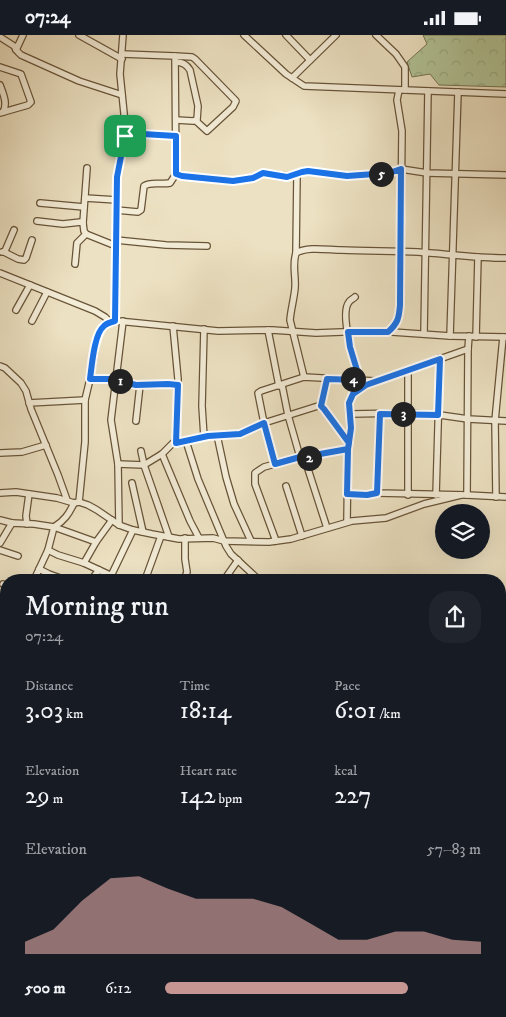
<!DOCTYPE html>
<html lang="en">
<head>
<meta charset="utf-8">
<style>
	:root { --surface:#171b24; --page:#20242c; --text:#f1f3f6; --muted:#9ea1a6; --accent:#c59692 }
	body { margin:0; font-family:"IM FELL DW Pica",serif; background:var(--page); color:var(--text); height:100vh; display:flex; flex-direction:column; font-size:19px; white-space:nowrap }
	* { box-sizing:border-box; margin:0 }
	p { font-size:16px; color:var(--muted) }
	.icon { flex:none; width:28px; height:28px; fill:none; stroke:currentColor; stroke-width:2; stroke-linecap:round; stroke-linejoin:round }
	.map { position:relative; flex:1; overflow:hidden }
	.details { position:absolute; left:0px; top:539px; width:506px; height:444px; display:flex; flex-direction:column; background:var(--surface); border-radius:20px 20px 0 0; box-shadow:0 5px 20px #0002 }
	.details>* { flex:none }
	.controls { position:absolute; left:435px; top:469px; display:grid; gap:10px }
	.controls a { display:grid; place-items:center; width:55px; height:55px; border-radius:50%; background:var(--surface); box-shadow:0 5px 20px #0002; font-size:25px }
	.pin { position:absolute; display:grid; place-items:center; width:42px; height:42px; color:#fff; margin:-21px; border-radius:10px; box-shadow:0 2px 8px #0006 }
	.km { position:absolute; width:25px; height:25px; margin:-12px; border-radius:50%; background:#222; color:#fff; font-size:14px; line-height:25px; text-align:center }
	.round { display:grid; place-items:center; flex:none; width:52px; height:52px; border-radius:20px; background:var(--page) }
	.overview { display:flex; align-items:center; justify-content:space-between; height:85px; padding:0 25px }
	h1 { font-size:28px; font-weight:600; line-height:38px }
	.stats { display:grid; grid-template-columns:repeat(3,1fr); gap:8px; height:85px; padding:5px 25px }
	.stats div { display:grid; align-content:center }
	.stats b { font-size:25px; font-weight:600 }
	.stats small { font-size:14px; font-weight:400 }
	.stats p { font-size:14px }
	.chart { height:140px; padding:10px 25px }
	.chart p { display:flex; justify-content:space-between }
	.chart svg { width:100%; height:90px; margin-top:5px; fill:var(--accent); opacity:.7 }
	ul { padding:0 25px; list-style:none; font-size:16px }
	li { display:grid; grid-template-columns:80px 60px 1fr; align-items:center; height:38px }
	li i { height:12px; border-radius:6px; background:var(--accent) }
	.status { display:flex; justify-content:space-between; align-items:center; height:35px; padding:0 25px; background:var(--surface); direction:ltr }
	.status svg { height:14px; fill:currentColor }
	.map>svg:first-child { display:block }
</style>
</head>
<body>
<div class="status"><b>07:24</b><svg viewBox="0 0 49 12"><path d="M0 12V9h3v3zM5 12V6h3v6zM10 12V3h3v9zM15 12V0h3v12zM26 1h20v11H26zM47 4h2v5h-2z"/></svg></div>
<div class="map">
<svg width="506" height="982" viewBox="0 0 506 982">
	<defs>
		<pattern id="forest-crowns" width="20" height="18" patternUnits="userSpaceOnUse" patternTransform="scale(1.25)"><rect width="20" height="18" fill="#b2c498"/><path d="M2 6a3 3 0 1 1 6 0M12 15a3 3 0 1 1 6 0" fill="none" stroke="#9aa882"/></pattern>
	</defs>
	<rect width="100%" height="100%" fill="#ece1c2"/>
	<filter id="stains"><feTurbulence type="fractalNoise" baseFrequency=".004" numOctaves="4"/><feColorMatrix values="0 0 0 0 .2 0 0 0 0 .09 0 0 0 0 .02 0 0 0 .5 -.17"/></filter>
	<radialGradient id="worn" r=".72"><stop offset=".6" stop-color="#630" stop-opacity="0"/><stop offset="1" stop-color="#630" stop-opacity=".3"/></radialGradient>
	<polygon fill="url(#forest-crowns)" stroke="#777451" points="423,0 506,0 506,52 439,50 430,39 412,42 407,27 427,9"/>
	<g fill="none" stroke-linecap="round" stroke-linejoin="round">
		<g stroke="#685438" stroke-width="8">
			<g id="minor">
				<polyline points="79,0 122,24"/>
				<polyline points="244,0 286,39 304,51 506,59"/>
				<polyline points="286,0 310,25"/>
				<polyline points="376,0 396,19 405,32 405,55"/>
				<polyline points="0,2 14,11 18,17 21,20 79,46 122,60"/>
				<polyline points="16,15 23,0"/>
				<polyline points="122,19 175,21 176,139 182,141 233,146 253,143 263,138 287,141 302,137 308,136 347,141 389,138 401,134 427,138 506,140"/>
				<polyline points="175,21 192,22 195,24 236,66 233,72 207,96 196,86"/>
				<polyline points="0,32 21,39 31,67 28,70 0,78"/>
				<polyline points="292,43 336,0"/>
				<path d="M0,50C3,58 8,69 3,77"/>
				<path d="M176,85L193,86L197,85L198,71L190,35C187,30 182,27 176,27"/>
				<polyline points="126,98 176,101"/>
				<polyline points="85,163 117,165"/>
				<polyline points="40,168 84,172"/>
				<path d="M116,175L138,177L141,175L144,151C151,146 162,150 170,148L176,139"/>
				<polyline points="37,186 63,189 81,187 83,188 84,196 86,199 116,211"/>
				<polyline points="83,188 87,133"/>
				<polyline points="116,205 166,210 207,211"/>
				<polyline points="2,217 5,216 14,195"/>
				<polyline points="4,217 18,224 24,225 26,223 32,205"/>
				<polyline points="296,218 297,139"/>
				<polyline points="75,229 77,208 86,199"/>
				<polyline points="0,238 95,276 105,282 110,287"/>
				<path d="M355,262C353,264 350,265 349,267C339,279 355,330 360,345"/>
				<polyline points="16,275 30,250"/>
				<polyline points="32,286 47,257"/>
				<polyline points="115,286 117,142 126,98 120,39 123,0"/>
				<polyline points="173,291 178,344 176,408"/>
				<polyline points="268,295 279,351"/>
				<path d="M388,297C398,288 399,283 400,270L402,96L397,65L399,55"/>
				<polyline points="424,299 428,56"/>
				<polyline points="450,301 458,57"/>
				<polyline points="476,302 478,222"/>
				<polyline points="0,331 5,333 21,348 26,356 31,374 58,440 67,465"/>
				<path d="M304,342L290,285C291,274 294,264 295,253C296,241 292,230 296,218C307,211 329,215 341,215C366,216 393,216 418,217C447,219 477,223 506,223"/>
				<polyline points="90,344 111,344 136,350 167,349 178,351"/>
				<polyline points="282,350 288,380 300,422 307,431 327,493"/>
				<polyline points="29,368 85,365"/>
				<polyline points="321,371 327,344"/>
				<polyline points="351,379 403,378 440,380 468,384 506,386"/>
				<polyline points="380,379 377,458 467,460 506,462"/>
				<polyline points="136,386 140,350"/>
				<polyline points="217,400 226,442 234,469 251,506"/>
				<polyline points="204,402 202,371 204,294"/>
				<polyline points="186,406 198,444 226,511 231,519 259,545"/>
				<polyline points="141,416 144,430 169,502"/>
				<polyline points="0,418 22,417 46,410"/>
				<polyline points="162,419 190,486 199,503"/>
				<polyline points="303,425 321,419 348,414"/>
				<polyline points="118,429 144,430 162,419 173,408 207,401 240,399 264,388 318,371 321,371 324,374 349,408"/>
				<polyline points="275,429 264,388 258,358 261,356 304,342 375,346"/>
				<polyline points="132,448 143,497"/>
				<polyline points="286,451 302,501"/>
				<polyline points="0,458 16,457 57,463 74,468 79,467 88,470 97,475 119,490 133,495 152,499 179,504 213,503 224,506 269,507 291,504 352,486 386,483 424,469 461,460"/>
				<polyline points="347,459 367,460 377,458"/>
				<polyline points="408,460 408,336"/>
				<polyline points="436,460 440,323"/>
				<polyline points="467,460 468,314 469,301"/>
				<polyline points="496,462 495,386 503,302"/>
				<polyline points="79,467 85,407 85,365 90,344 97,302 103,291 110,287 115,286 128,287 218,296 272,295 316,298 342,297 392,297 450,301 506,302"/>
				<polyline points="0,485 12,488"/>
				<polyline points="347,487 348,414 351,393 349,367 353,359 366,350 468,314"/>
				<polyline points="27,489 26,481 29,459"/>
				<polyline points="119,490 118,429 111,385 123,286"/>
				<polyline points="276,506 255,449 255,438 264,432 300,422"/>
				<polyline points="0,508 12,488 34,489 54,492 96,507"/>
				<polyline points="0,515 18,521"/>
				<polyline points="48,515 58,520 84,528 112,541"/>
				<polyline points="84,528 96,507 112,485"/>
				<polyline points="39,534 49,539 66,545"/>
				<path d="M34,545L48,515L54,492C64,486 69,479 74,468"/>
				<polyline points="91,545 99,535"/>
				<polyline points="111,545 110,543 133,495"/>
				<polyline points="145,545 161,501"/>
				<polyline points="184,545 187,537 185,524 185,503"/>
				<polyline points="224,545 238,525"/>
				<polyline points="3,549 6,550"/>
				<polyline points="0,626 2,627"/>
				<polyline points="0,669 6,678"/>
				<polyline points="0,685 6,683"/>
				<polyline points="0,846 6,839"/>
				<polyline points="0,910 6,916"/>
				<polyline points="0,955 6,956"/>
				<polyline points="100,976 112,982"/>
				<polyline points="323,976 323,982"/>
				<polyline points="415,976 415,982"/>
				<path d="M460,976C471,982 492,978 506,976"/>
				<polyline points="25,982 26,976"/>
				<polyline points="506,982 504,924 506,919"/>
			</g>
		</g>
		<g stroke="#3c250a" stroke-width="9">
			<g id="major">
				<polyline points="500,782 506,779"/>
				<polyline points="234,982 241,976"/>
			</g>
		</g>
		<use href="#minor" stroke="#f3ecd7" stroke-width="5.5"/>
		<use href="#major" stroke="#ece1c2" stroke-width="7"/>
	</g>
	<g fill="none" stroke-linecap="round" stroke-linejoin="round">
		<g stroke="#fff" stroke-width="10">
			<path id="route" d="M125,101L117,142L115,286C111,287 107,288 104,291C94,299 92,330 90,344H111L136,350L168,349L178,350L176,408L208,401L240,399L264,388L275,429L300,422L303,425L320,419L348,414L351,393L349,368L353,359L366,350L440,324L438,380L380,379L377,458L367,460L347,459L348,414L349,408L324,374L321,371L327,344L360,345L350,312L348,297H388C398,288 399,283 400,270L401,134L389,138L347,141L308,136L302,137L287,142L263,138L253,143L233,146L182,141L176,139V101L126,98L125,101"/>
		</g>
		<use href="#route" stroke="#1a73e8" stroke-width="6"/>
	</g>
	<rect width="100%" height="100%" filter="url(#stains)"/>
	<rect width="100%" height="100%" fill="url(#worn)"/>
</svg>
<div class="controls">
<a><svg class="icon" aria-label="layers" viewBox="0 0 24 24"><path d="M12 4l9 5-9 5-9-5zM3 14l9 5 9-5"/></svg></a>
</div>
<div class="pin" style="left:125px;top:101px;background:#1e9e55"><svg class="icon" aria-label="arrive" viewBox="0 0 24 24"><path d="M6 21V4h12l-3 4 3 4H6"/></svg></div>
<b class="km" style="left:120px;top:346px">1</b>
<b class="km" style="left:309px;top:423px">2</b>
<b class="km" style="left:403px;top:379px">3</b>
<b class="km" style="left:353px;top:344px">4</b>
<b class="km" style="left:381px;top:139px">5</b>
<section class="details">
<div class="overview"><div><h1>Morning run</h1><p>07:24</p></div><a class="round"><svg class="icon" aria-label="share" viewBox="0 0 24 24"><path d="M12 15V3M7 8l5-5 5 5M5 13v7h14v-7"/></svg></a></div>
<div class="stats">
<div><p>Distance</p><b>3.03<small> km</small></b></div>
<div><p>Time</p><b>18:14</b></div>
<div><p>Pace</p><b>6:01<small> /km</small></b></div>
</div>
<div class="stats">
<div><p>Elevation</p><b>29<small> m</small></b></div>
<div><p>Heart rate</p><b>142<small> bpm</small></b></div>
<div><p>kcal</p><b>227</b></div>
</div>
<div class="chart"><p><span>Elevation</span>57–83 m</p>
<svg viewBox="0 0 160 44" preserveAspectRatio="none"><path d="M0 44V38L10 32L20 18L30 7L40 6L50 12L60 17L70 17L80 17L90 21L100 29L110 37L120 37L130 33L140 33L150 37L160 38V44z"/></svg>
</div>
<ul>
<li><b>500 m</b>6:12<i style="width:77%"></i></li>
</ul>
</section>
</div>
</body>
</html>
